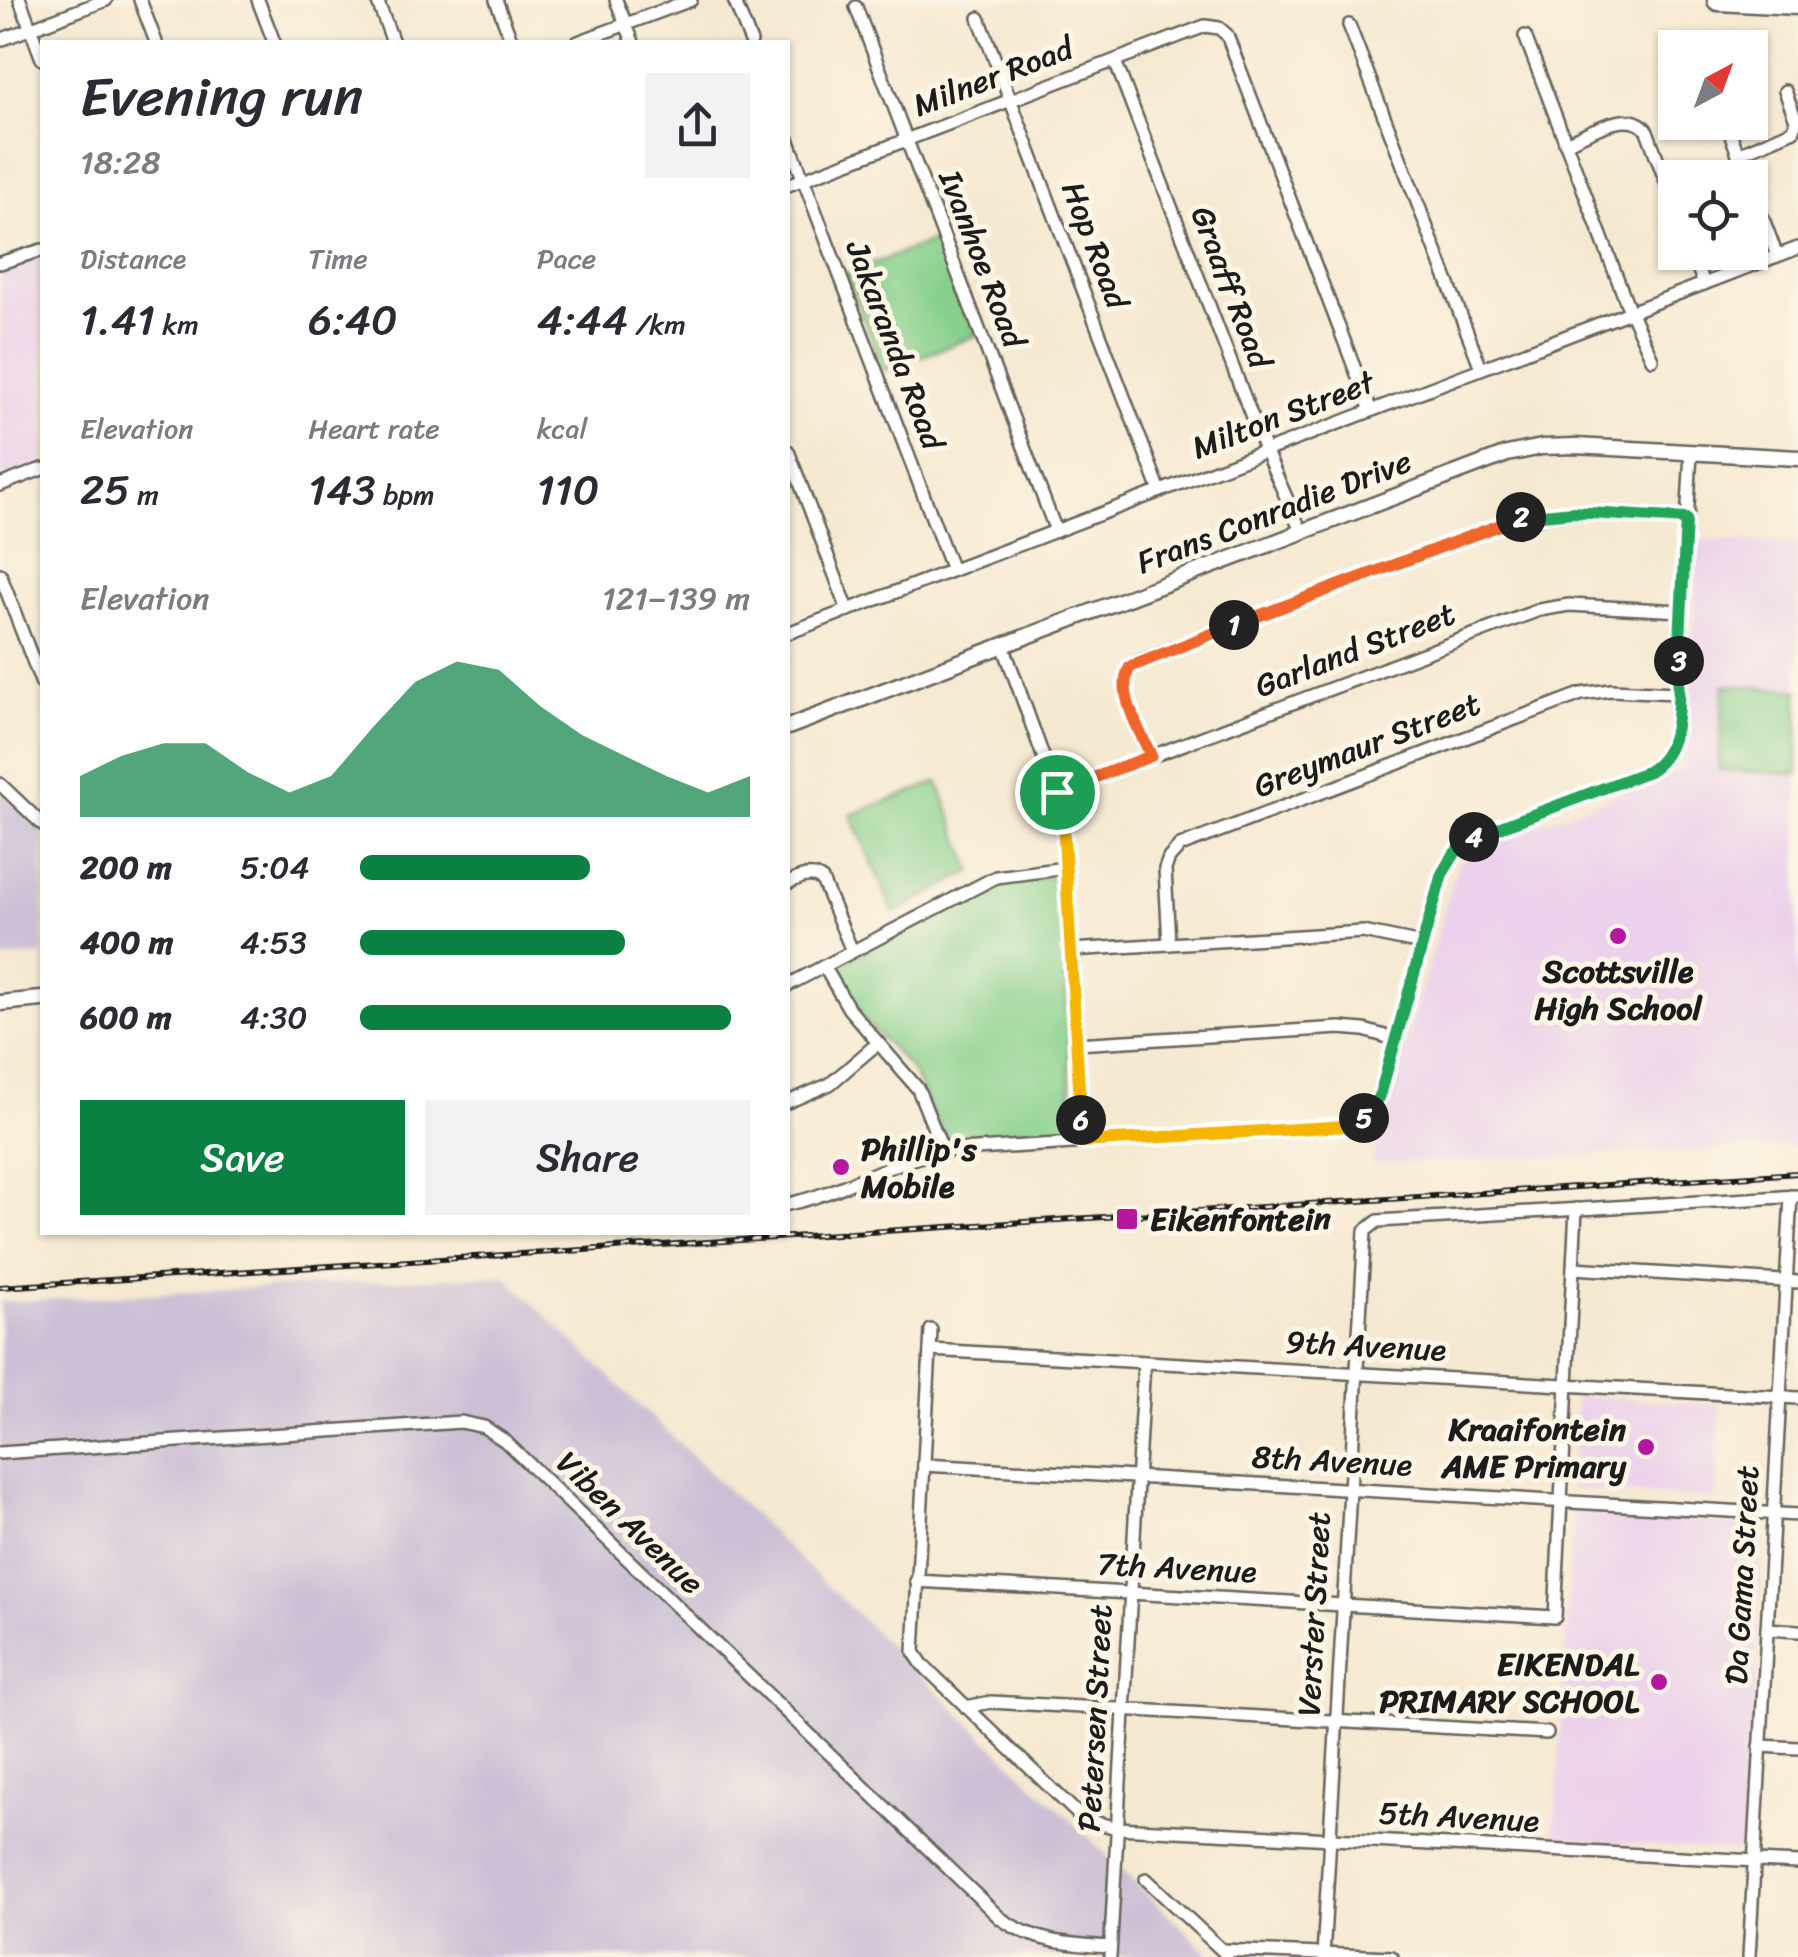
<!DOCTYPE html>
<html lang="en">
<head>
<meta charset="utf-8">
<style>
	:root { --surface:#fff; --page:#f2f2f3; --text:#2b2b33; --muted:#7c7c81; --accent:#0b8043 }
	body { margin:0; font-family:Sriracha,sans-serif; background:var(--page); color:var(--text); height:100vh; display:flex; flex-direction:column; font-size:38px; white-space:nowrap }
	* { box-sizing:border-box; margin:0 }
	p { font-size:32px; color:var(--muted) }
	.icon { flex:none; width:55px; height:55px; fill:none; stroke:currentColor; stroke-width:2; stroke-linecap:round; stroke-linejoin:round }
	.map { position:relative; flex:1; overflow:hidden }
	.side { position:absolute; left:40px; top:40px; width:750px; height:1195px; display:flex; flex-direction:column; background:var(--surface); border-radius:0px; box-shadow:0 2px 8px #0004 }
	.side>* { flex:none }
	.needle { width:65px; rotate:41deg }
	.fabs { position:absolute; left:1658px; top:30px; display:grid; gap:20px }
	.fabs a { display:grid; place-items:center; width:110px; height:110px; border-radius:0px; background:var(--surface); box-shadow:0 2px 8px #0004; font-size:50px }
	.pin { position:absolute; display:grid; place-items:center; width:85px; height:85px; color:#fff; margin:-42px; border:5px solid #fff; border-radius:50%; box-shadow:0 2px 10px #0007 }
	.km { position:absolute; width:50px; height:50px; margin:-25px; border-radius:50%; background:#222; color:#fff; font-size:28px; line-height:50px; text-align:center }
	.round { display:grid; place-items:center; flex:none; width:105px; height:105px; border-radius:0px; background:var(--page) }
	.head { display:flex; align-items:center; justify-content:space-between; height:170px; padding:0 40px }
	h1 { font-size:55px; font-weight:600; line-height:75px }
	.metrics { display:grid; grid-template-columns:repeat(3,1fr); gap:15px; height:170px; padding:10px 40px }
	.metrics div { display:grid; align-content:center }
	.metrics b { font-size:42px; font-weight:600 }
	.metrics small { font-size:28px; font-weight:400 }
	.metrics p { font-size:28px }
	.chart { height:280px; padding:20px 40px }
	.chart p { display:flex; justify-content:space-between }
	.chart svg { width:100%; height:180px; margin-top:10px; fill:var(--accent); opacity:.7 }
	.button { display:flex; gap:20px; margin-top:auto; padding:20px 40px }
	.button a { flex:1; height:115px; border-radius:0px; background:var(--accent); color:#fff; font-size:40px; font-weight:600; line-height:115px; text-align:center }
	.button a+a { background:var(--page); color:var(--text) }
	ul { padding:0 40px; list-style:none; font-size:32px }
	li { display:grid; grid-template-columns:160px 120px 1fr; align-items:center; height:75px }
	li i { height:25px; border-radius:12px; background:var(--accent) }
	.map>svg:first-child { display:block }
</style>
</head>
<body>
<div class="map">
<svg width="1798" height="1957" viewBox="0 0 1798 1957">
	<rect width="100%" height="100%" fill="#fcf5e5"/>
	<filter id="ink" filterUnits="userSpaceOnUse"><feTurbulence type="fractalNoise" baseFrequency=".01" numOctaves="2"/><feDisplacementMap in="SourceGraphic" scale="20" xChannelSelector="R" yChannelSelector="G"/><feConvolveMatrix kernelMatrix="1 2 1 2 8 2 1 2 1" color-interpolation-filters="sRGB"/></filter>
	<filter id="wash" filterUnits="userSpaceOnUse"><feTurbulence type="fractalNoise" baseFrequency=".0048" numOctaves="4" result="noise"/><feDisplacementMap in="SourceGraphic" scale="40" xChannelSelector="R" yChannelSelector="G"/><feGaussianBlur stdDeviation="2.25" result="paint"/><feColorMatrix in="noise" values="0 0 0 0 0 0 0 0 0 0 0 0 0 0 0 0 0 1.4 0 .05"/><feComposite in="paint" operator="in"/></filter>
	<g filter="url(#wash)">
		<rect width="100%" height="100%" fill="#f6e9d1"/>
		<g fill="#ebd1eb">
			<polygon points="42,254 42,462 0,479 0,270"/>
			<polygon points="1698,539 1798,544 1798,1146 1371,1164 1458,863 1490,844 1685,768"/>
			<polygon points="1576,1396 1720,1405 1716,1499 1572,1489"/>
			<polygon points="1573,1513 1764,1526 1747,1852 1554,1838"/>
		</g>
		<g fill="#cbbfd5">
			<polygon points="0,790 42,831 42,955 0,959"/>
			<polygon points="504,1275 1213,1957 0,1957 0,1302"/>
		</g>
		<g fill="#87d08c" stroke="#527654" stroke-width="2.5">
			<polygon points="939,239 977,335 884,371 846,274"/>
			<polygon points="1724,685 1798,690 1798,774 1719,770"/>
			<polygon points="938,782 972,871 894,913 851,815"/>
			<path d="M1046,876L1059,884L1061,892L1073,1130L1062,1137L953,1143C935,1133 925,1088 910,1069C890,1043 838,1003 835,970L839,963L995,882Z"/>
		</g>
	</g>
	<g filter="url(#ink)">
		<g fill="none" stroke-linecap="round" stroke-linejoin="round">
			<g stroke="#68645b" stroke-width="16">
				<g id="minor">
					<polyline points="20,0 42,59"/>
					<polyline points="140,0 156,42"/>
					<polyline points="258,0 274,42"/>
					<polyline points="377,0 393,42"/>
					<polyline points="496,0 512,42"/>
					<polyline points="616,0 633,42"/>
					<polyline points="734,0 751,42"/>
					<polyline points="856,7 1056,531"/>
					<polyline points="979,18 1160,491"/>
					<polyline points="1349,25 1481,368"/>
					<polyline points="1525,36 1627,304 1652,359"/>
					<polyline points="0,40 106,0"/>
					<polyline points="578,42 691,0"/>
					<polyline points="1115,61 1262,443 1301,531"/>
					<polyline points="1726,122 1747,178"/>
					<polyline points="788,139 952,570"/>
					<path d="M1565,143C1588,134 1630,106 1647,131L1675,206"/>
					<polyline points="1738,154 1794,130 1796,120 1785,91"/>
					<polyline points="1750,184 1777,256"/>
					<polyline points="788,185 1205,26 1219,28 1227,35 1371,411"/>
					<polyline points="1692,252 1704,284"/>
					<polyline points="0,263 42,250"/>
					<polyline points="788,451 848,610"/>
					<polyline points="0,485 42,469"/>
					<polyline points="0,574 42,684"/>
					<polyline points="788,633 1798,248"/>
					<polyline points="1003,645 1061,806 1082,1142"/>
					<path d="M1151,756C1140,730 1109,682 1138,662L1511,520L1575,513L1687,519"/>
					<polyline points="0,784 42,824"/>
					<polyline points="1057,792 1539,610 1569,605 1682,611"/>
					<path d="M788,883C799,878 811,871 822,880L852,951"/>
					<polyline points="1169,944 1165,869 1169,858 1180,846 1581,694 1611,690 1677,693"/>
					<polyline points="1071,950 1363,932 1422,944"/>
					<polyline points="824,966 849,1009 918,1089 943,1151"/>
					<polyline points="788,985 996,877 1066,868"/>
					<polyline points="1076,1044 1340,1028 1364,1030 1395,1039"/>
					<polyline points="788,1102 830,1084 878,1043"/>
					<path d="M788,1204C842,1193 889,1161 943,1151L1346,1126L1362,1120L1377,1103L1442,874L1455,853L1475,837L1649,771L1665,758L1675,735L1691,453"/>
					<polyline points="1573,1268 1798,1282"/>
					<polyline points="931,1330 914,1652 922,1664 1083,1819 1117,1828 1798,1863"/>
					<polyline points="930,1350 1798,1398"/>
					<path d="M0,1453L461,1422L484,1427L505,1441L1000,1918C1035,1943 1069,1944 1110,1947"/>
					<polyline points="924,1465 1798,1515"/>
					<polyline points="916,1581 1555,1617 1576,1209"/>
					<polyline points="1767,1629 1798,1631"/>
					<polyline points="966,1707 991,1702 1547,1733"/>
					<polyline points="1760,1746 1798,1748"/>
					<polyline points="1146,1879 1227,1955"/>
					<polyline points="1222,1950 1392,1957"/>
					<polyline points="1110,1957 1144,1362"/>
					<polyline points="1323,1957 1365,1231 1378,1221 1798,1196"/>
					<polyline points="1749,1957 1791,1196"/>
				</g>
			</g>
			<g stroke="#68645b" stroke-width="19">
				<g id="tertiary">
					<polyline points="788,727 1507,454 1542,447 1575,446 1798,458"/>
					<polyline points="0,1003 42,999"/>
				</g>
			</g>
			<g stroke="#68645b" stroke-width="25">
				<polyline id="motorway" points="1718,0 1798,4"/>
			</g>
			<use href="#minor" stroke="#fff" stroke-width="11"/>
			<use href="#tertiary" stroke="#fff" stroke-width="14"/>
			<use href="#motorway" stroke="#fff" stroke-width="20"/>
			<g stroke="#1c1c1c" stroke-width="6">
				<polyline id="rail" points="0,1287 1798,1173"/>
			</g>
			<use href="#rail" stroke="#fcf5e5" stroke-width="2.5" stroke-dasharray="8" stroke-linecap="butt"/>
		</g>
	</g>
	<g fill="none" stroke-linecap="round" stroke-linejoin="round" filter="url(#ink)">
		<g stroke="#fff" stroke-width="20">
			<path id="split-1" d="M1057,792L1151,756C1141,732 1115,692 1130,667L1234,625"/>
		</g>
		<g stroke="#fff" stroke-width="20">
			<polyline id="split-2" points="1234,625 1521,517"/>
		</g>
		<g stroke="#fff" stroke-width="20">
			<polyline id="split-3" points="1521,517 1574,512 1686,519 1679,661"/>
		</g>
		<g stroke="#fff" stroke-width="20">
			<path id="split-4" d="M1474,837L1649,771C1685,749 1677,698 1679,661"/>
		</g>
		<g stroke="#fff" stroke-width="20">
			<polyline id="split-5" points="1364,1118 1380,1095 1442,874 1455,853 1474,837"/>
		</g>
		<g stroke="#fff" stroke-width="20">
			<polyline id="split-6" points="1081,1120 1082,1142 1346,1126 1364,1118"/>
		</g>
		<g stroke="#fff" stroke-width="20">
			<polyline id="split-7" points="1057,792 1063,822 1081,1120"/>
		</g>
		<use href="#split-1" stroke="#f0652b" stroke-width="12"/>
		<use href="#split-2" stroke="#f0652b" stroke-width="12"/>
		<use href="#split-3" stroke="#22a559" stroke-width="12"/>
		<use href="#split-4" stroke="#22a559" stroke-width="12"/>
		<use href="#split-5" stroke="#22a559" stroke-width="12"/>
		<use href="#split-6" stroke="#f5b400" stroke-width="12"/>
		<use href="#split-7" stroke="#f5b400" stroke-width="12"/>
	</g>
	<g fill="#b5179e" stroke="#fcf5e5" stroke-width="4">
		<circle cx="1618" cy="936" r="10"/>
		<circle cx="841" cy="1167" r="10"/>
		<rect x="1115" y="1207" width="24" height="24" rx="5"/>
		<circle cx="1646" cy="1447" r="10"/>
		<circle cx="1659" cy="1682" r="10"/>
	</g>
	<g text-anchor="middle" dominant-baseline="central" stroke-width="10" stroke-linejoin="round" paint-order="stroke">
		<g font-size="32" fill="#1c1c1c" stroke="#fcf5e5">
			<text transform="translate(993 77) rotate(-21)">Milner Road</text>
			<text transform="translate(1095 245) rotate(69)">Hop Road</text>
			<text transform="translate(982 259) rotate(69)">Ivanhoe Road</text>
			<text transform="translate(1231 287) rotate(69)">Graaff Road</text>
			<text transform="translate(895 345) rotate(69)">Jakaranda Road</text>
			<text transform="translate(1283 415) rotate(-21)">Milton Street</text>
			<text transform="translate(1274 512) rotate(-21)">Frans Conradie Drive</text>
			<text transform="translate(1355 650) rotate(-21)">Garland Street</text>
			<text transform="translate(1367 745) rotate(-21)">Greymaur Street</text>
			<text transform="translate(1366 1346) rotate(3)">9th Avenue</text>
			<text transform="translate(1332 1461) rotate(3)">8th Avenue</text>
			<text transform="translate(630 1523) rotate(44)">Viben Avenue</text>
			<text transform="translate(1177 1568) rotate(3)">7th Avenue</text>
			<text transform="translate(1742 1575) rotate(-87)">Da Gama Street</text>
			<text transform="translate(1314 1614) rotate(-87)">Verster Street</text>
			<text transform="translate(1095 1718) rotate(-87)">Petersen Street</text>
			<text transform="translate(1459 1817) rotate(3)">5th Avenue</text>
		</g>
		<g font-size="32" font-weight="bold" fill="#1c1c1c" stroke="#fcf5e5" text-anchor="start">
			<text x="1618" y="971" text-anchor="middle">Scottsville<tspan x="1618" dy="37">High School</tspan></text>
			<text x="861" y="1149">Phillip's<tspan x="861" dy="37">Mobile</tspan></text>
			<text x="1150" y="1219">Eikenfontein</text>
			<text x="1626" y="1429" text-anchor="end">Kraaifontein<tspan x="1626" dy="37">AME Primary</tspan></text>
			<text x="1639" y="1664" text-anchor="end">EIKENDAL<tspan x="1639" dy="37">PRIMARY SCHOOL</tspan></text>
		</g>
	</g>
</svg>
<div class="fabs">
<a><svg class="needle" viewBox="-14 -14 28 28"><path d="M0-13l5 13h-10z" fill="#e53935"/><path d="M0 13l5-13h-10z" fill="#7c7c81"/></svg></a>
<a><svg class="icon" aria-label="locate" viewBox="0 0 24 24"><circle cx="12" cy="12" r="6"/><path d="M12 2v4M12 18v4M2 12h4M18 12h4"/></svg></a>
</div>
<div class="pin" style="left:1057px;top:792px;background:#1e9e55"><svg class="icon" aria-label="arrive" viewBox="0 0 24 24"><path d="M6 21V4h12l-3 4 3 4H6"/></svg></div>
<b class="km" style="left:1234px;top:625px">1</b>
<b class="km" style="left:1521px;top:517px">2</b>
<b class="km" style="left:1679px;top:661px">3</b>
<b class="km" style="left:1474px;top:837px">4</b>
<b class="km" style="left:1364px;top:1118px">5</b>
<b class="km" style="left:1081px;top:1120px">6</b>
<section class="side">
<div class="head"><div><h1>Evening run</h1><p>18:28</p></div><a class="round"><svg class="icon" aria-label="share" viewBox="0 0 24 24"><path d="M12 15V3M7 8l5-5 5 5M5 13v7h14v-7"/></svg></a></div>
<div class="metrics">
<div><p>Distance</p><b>1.41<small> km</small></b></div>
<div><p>Time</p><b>6:40</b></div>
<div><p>Pace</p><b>4:44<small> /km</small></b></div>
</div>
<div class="metrics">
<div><p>Elevation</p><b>25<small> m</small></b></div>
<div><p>Heart rate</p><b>143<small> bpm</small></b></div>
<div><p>kcal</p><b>110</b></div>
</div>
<div class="chart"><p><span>Elevation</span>121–139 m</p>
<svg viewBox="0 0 160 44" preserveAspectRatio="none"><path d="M0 44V34L10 29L20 26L30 26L40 33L50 38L60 34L70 22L80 11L90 6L100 8L110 17L120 24L130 29L140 34L150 38L160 34V44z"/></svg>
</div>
<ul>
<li><b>200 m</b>5:04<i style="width:59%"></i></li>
<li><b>400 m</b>4:53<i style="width:68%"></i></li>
<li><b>600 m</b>4:30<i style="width:95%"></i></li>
</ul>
<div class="button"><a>Save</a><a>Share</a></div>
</section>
</div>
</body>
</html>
